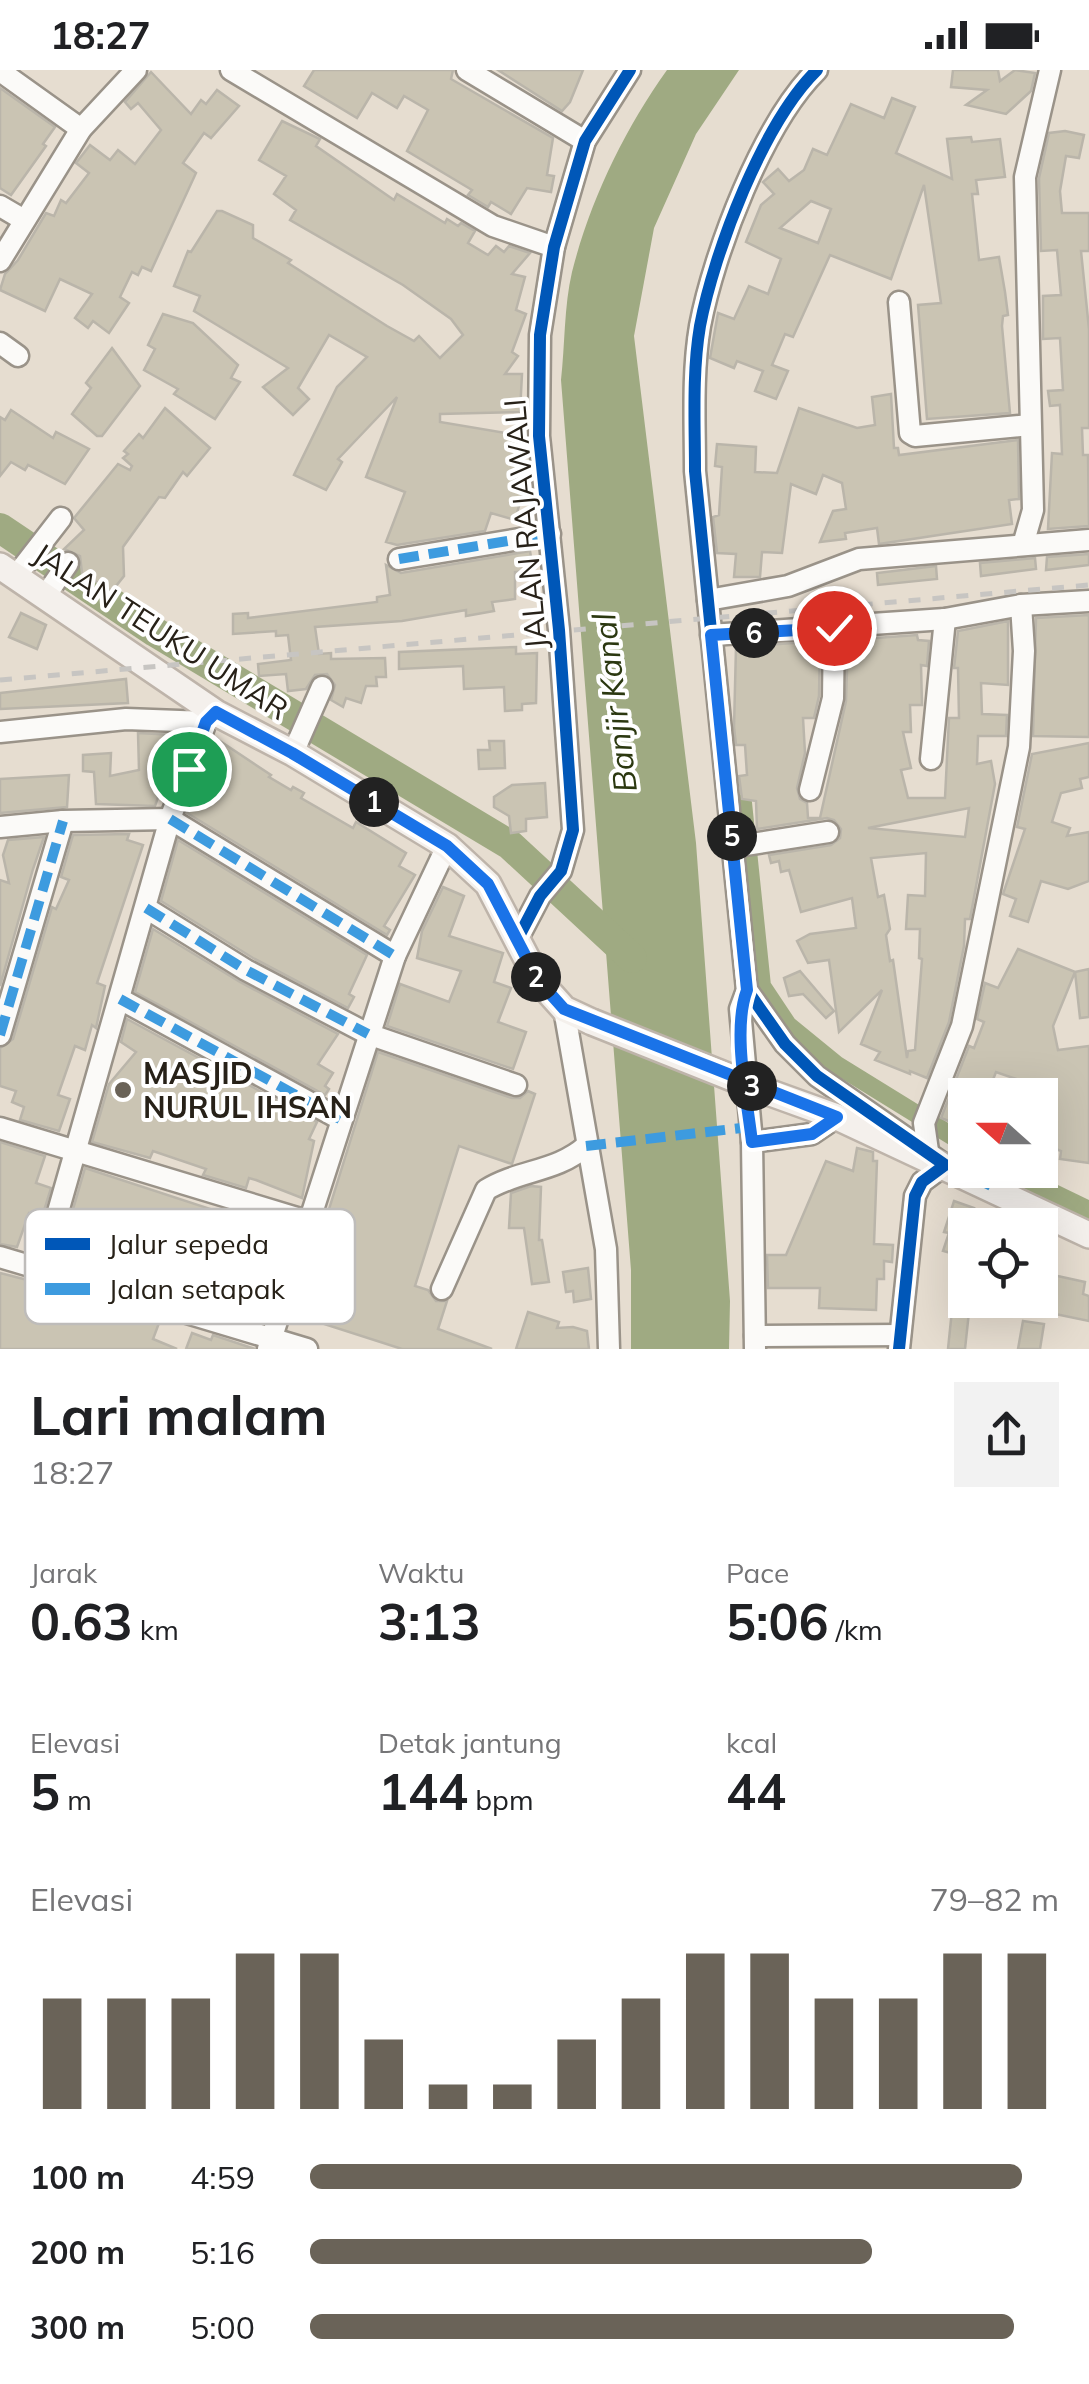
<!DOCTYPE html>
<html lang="id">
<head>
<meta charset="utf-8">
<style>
	:root { --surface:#fff; --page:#f2f2f2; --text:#202124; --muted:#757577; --accent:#6a6358 }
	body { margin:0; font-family:Mulish,sans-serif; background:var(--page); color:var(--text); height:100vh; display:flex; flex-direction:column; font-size:38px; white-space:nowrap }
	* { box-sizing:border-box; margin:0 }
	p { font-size:32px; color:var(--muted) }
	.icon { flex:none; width:55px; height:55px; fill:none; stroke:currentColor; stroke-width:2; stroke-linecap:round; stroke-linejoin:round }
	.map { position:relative; height:1279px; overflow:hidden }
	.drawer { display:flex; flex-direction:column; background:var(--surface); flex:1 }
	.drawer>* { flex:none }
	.needle { width:65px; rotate:291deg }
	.controls { position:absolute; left:948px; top:1008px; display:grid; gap:20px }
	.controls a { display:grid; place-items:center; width:110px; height:110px; border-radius:0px; background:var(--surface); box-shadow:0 10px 40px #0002; font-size:50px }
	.pin { position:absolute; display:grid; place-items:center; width:85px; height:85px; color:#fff; margin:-42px; border:5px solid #fff; border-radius:50%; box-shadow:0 2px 10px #0007 }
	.km { position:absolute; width:50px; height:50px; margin:-25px; border-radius:50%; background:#222; color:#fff; font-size:28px; line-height:50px; text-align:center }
	.round { display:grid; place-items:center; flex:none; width:105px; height:105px; border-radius:0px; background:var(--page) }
	.head { display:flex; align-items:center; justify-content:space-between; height:170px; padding:0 30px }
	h1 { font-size:55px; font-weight:700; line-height:75px }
	.stats { display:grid; grid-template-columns:repeat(3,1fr); gap:15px; height:170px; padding:10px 30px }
	.stats div { display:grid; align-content:center }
	.stats b { font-size:50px; font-weight:700 }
	.stats small { font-size:28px; font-weight:400 }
	.stats p { font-size:28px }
	.chart { height:280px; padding:20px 30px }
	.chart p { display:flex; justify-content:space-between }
	.chart svg { width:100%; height:180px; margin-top:10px; stroke:var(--accent); stroke-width:6 }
	ul { padding:0 30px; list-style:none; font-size:32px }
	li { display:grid; grid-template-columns:160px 120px 1fr; align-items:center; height:75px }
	li i { height:25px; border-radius:12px; background:var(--accent) }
	.status { display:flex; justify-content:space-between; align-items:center; height:70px; padding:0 50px; background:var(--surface); direction:ltr }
	.status svg { height:28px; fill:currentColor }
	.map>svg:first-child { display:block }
</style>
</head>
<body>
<div class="status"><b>18:27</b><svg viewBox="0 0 49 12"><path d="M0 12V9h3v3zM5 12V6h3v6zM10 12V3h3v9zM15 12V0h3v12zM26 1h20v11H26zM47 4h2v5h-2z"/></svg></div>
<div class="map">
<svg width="1089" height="1279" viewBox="0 0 1089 1279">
	<rect width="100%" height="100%" fill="#e6ddd0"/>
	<path fill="#9faa82" d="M667,0H739L696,64L654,158L634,266L696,773L730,1231L729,1279H631V1200L561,310C565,275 564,236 572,202C590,131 624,60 667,0Z"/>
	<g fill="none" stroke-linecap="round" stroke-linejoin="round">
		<g stroke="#9faa82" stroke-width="18">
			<polyline points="743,733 762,916 788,955 837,995 965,1074"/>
			<polyline points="1006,1100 1089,1140"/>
		</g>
		<polyline stroke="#9faa82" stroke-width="30" points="0,458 155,562 510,775 632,888"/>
	</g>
	<g fill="#cac4b3" stroke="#bab5aa" stroke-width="2.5" fill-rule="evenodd">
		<polygon points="314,0 453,0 451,9 553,68 547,105 554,106 551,122 527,118 511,144 491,132 488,137 468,125 472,120 407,81 428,40 404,26 397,38 372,23 357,48 304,16"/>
		<polygon points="498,0 583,0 570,32 562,41"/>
		<polygon points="953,0 998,0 1000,11 1015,0 1035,3 1031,21 1006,44 966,35 987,20 951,17"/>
		<polygon points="151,2 191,44 201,30 206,34 217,20 239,36 211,68 204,63 183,93 196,103 151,201 142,197 138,205 132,202 120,227 129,233 109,263 93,251 88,258 75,248 92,224 60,209 45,241 0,220 5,204 18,190 46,143 54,146 61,130 66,133 89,103 76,93 90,75 110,90 118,80 135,94 161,60 138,33 131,39 125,32"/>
		<polygon points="0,18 55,57 43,74 46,76 11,125 0,118"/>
		<path d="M892,28L915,37L896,83L952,109L947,69L971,67L972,72L1000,69L1005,107L976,110L978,124H972L979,190L999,187L1005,222L1008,245L1003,246L1002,256L1010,343L927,349L918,235L941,233L924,115L891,209L830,185L793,267L785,264L772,295L788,301L776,329L755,321L763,301L737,291L734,298L710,288L718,243L734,249L749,216L768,224L781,189L746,172L761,135L774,124L763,112L778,99L789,111L804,100L813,79L827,85L851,34L884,48ZM811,131L831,139L818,173L780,158Z"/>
		<polygon points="282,51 320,69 316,76 394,130 397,124 445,153 447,149 458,156 461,153 475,161 468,173 488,185 496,176 504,182 509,176 530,183 512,204 525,207 516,240 526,244 512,282 518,286 505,304 522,304 520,342 440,344 440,352 524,366 521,396 512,419 523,422 515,450 491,443 485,461 397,475 386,472 405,422 366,407 397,327 338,389 342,392 326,420 294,405 337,317 367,287 329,265 298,318 309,329 293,345 263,317 288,298 194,241 200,226 174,216 188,181 191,182 217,141 222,141 253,155 253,168 291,190 288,193 387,256 414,271 419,266 440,288 463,265 451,249 403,215 290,150 296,140 274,124 286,106 259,90"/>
		<polygon points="1065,61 1084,65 1079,88 1066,86 1060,121 1062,143 1089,143 1089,181 1081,181 1089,259 1089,358 1082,358 1083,385 1088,385 1089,456 1048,459 1052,383 1062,384 1060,335 1050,336 1048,321 1063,320 1060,268 1043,269 1043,226 1061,225 1057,180 1041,181 1039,108 1049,63"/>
		<polygon points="163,244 193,253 238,295 231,308 240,312 215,349 174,324 178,319 144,300 155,279 148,275"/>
		<polygon points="112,278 140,316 102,366 97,366 72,344 91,318 86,313"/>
		<polygon points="891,324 894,378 898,378 899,385 1018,370 1019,429 1009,430 1012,454 879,474 877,458 845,463 846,469 820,472 833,441 846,439 842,413 823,405 816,424 791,414 782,483 762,482 760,507 734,507 736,484 717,483 713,447 719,445 722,397 715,396 717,374 756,377 755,402 777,403 799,338 857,358 875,355 872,327"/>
		<polygon points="165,338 210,378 187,406 183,402 165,428 159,427 123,477 124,506 112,521 82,503 80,486 64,479 84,460 74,448 118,394 130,400 132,396 123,388 128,384 124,381 139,364 143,368"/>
		<polygon points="11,340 53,368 56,362 89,379 65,414 28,395 25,400 11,392 0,406 0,347 5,350"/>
		<polygon points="530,481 533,500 515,502 515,529 492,532 494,541 466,546 466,540 402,551 315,557 319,584 331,583 331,589 385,588 386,607 376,607 377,616 366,616 361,633 346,628 343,637 331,630 335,615 327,604 315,605 306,619 288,621 286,604 259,606 258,594 291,590 288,565 276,566 276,561 233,564 233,544 248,543 248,548 377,532 377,527 390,525 386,495 401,503"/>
		<polygon points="1089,484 1089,495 1046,500 1047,487"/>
		<polygon points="1035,488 1036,499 981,506 980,493"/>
		<polygon points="936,496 937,509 878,515 877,503"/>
		<polygon points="21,543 46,555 37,579 9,567"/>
		<polygon points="1089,545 1089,667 1033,666 1036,548"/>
		<path d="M1008,551V615L981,613L982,644L1007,645L1006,666H978L977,694L991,691L995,714L970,849H965L964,876L949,952L927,1008L910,1001V1004L875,990L880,982L861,974L882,920L839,962L829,890L808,893L797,871L810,864L856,858L852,828L801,842L789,800L781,802L779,791L771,793L769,785L831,775L840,768L841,759L834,750L827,748L757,759L756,731L742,729L739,706L747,705L745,675H736L734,657L736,577L820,571L819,626L814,648H803L805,683L797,718L800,729L807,733L808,748H820L846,631L848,570L917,565L918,570L929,571L927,596L921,595L922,635H910L911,662H903L911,698L901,700L908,728H945L949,648H959L958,598H954L958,561ZM969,738L965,767L868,758ZM926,783L925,826L908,825L906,859H920L919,888L922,889L915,980L908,981L907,988L893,890L890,891L886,865L890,859L884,825L878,827L871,788Z"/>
		<polygon points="516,577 516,584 537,583 536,633 522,634 522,640 505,641 504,617 464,619 463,596 399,599 399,582"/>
		<polygon points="126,609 128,633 0,639 0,623"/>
		<polygon points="138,663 174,665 176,693 175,697 158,698 162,716 155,736 96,734 94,702 83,701 83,685 111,683 110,706 139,700"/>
		<polygon points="217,669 271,705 269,707 291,720 293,717 304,723 301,728 353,758 356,752 406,783 399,796 415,805 384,856 390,860 387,865 187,743"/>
		<polygon points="489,671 504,671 505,698 479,699 478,680 490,680"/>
		<polygon points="1089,673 1089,707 1080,709 1082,718 1061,723 1052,752 1070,758 1067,766 1089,762 1089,811 1068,819 1041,811 1028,852 1010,846 1016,829 1003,824 1025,759 1017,757 1032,684"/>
		<polygon points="69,705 67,737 0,743 0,709"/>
		<polygon points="545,713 547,747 526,749 526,761 511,763 509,746 494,737 494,727 512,715"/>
		<polygon points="129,764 127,770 143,775 97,913 105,916 96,958 92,955 85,980 75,976 58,1025 70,1029 59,1061 20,1050 24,1037 12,1032 16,1021 0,1016 0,978 13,969 52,837 56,839 69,810 61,807 73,765"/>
		<polygon points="44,767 33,799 0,916 0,810 9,813 3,785 8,770"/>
		<polygon points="178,770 367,885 349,924 354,927 348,938 253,888 161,831"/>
		<polygon points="443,817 464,826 449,866 503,883 494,912 511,918 498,952 526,962 513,999 387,956 400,914 449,932 461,901 417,888 422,861"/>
		<polygon points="153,859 240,912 338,964 318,994 333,1003 325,1016 329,1019 325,1025 135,922"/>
		<polygon points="1018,879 1075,902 1089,899 1089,947 1080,948 1075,902 1053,956 1058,980 1089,976 1089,1093 1060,1089 1061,1081 1040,1072 1040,1025 1020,1025 1025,1012 996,1002 987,1025 965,1025 961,1056 941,1048 969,976 974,978 984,952 977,949 985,913 998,918"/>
		<polygon points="800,901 834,941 826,948 803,924 789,926 784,908"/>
		<polygon points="127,949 317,1052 309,1069 314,1071 302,1128 256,1110 249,1108 246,1118 203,1105 206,1099 153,1081 150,1088 92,1072 109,1014 136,982 121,972"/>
		<polygon points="378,982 512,1028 520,1028 528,1021 535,1024 512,1094 459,1076 415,1216 428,1220 436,1231 447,1231 438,1259 492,1279 402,1279 296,1245"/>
		<polygon points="0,1072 45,1086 36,1113 51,1118 42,1147 29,1143 17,1177 0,1174"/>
		<polygon points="857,1078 873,1082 873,1091 877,1091 874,1174 893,1175 892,1192 884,1191 884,1209 877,1209 876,1240 819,1238 820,1218 768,1218 767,1185 786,1185 826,1091 853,1101"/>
		<polygon points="85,1098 265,1157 261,1171 276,1176 260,1220 238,1233 188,1211 186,1218 135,1203 118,1192 90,1182 88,1186 75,1181 73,1188 60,1184"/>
		<polygon points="531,1116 541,1117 539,1170 542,1170 549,1212 532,1214 524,1158 509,1158 511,1123"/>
		<polygon points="954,1131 974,1138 958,1185 943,1181 949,1163 944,1162"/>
		<polygon points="588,1198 591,1229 574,1232 573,1221 566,1222 563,1202"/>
		<polygon points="0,1203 39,1213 37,1219 66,1227 68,1222 159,1253 153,1269 177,1279 0,1279"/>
		<polygon points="1053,1205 1085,1212 1083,1224 1089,1226 1089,1251 1036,1240 1043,1211 1051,1212"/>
		<polygon points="952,1240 969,1242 965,1279 948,1279"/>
		<polygon points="528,1242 559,1252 557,1258 573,1257 587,1261 589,1279 516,1279"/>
		<polygon points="1023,1251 1044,1254 1040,1279 1018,1279"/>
		<polygon points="192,1263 211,1270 213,1265 255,1279 186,1279"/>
	</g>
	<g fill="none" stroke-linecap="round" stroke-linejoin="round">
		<g stroke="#9a9389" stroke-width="25">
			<g id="minor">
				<polyline points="231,0 493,156 554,177"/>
				<polyline points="467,0 585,71"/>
				<path d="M817,0C763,53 714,182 700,256C692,303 695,354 695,401L747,920L785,974L817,1006L945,1095L922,1112L915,1126L899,1279"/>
				<polyline points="0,1 81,59"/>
				<polyline points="0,136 24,150"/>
				<polyline points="0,191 81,59 136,0"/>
				<polyline points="899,232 910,363 915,366 1030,355"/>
				<polyline points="0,273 18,286"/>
				<polyline points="1023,475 1033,440 1025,107 1050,0"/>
				<polyline points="399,489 550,464"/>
				<polyline points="16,506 61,448"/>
				<polyline points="46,525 68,493"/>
				<polyline points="708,530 788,516 859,489 1089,470"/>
				<polyline points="711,565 945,549 1021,535 1089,531"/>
				<polyline points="0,662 126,649 206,652"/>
				<polyline points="293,683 322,617"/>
				<polyline points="931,689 945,549"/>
				<polyline points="810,720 833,628 834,558"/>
				<polyline points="0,757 63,751 170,749 395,886"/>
				<polyline points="733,780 739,776 828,762"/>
				<polyline points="146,838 246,900 368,964 516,1015"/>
				<polyline points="517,870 540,826 561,801 573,760 559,560 539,366 540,265 554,177 585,71 630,0"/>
				<polyline points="747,920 740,939 752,1072"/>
				<polyline points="120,929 340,1049"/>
				<polyline points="564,939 606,1179 609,1279"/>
				<polyline points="0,965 63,751"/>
				<polyline points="0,1058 307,1151"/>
				<polyline points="928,1081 924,1053 962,956 1019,677 1024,581 1021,535"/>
				<polyline points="0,1187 307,1279"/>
				<polyline points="42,1198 170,749 206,652 216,643"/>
				<path d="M442,1219L486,1120C518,1100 557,1102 586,1076"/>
				<polyline points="755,1266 900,1265"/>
				<polyline points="268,1279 395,886 447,776"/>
				<polyline points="755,1279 752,1072 812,1064 837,1047"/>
			</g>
		</g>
		<g stroke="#beb4aa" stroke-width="30">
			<g id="major">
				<polyline points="0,496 216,643 293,683 447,776 488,814 538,910 564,939 592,952"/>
				<polyline points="765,1021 837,1047 1089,1165"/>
			</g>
		</g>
		<use href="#minor" stroke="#fbfaf8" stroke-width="20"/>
		<use href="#major" stroke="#f4f0ec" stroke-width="25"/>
		<polyline stroke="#c7c5c2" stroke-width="5" stroke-dasharray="12 12" stroke-linecap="butt" points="0,610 1089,515"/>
		<g stroke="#beb4aa" stroke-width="30" stroke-linecap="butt">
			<polyline id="major-bridge" points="592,952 765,1021"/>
		</g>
		<use href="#major-bridge" stroke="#f4f0ec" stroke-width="25"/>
		<g stroke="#3d9bdf" stroke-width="10" stroke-dasharray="20 10" stroke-linecap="butt">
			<polyline points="399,489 550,464"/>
			<polyline points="170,749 395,886"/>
			<polyline points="146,838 246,900 368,964"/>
			<polyline points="120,929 340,1049"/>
			<polyline points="0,965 63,751"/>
			<polyline points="586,1076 750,1057"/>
			<polyline points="984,1118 993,1100"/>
		</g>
		<g stroke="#fff" stroke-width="19">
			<g id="cycleway">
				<path d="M817,0C763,53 714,182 700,256C692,303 695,354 695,401L747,920L785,974L817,1006L945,1095L922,1112L915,1126L899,1279"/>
				<polyline points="517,870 540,826 561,801 573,760 559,560 539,366 540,265 554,177 585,71 630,0"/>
			</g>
		</g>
		<use href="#cycleway" stroke="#0057b8" stroke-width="12"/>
	</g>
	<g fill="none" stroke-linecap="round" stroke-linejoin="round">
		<g stroke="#fff" stroke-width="20">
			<path id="route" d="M189,699L206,652L216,642L292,683L447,776L488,814L538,910L564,939L837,1047L812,1064L752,1072C747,1028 732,960 747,920L711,565L834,558"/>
		</g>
		<use href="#route" stroke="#1a73e8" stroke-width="12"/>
	</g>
	<circle fill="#6a6358" stroke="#fff" stroke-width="4" cx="123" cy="1020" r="10"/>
	<g text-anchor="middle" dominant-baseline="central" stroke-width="8" stroke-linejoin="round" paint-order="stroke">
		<g font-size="30" fill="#272118" stroke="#fff">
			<text transform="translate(525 454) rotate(-95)">JALAN RAJAWALI</text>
			<text transform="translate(161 561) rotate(33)">JALAN TEUKU UMAR</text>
		</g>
		<g font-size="30" font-weight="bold" fill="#272118" stroke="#fff" text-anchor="start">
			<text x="143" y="1003">MASJID<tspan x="143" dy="34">NURUL IHSAN</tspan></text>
		</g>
		<g font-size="32" font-style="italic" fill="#2b3810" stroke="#fff">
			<text transform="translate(614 633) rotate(-97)">Banjir Kanal</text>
		</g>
	</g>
	<rect x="25" y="1139" width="330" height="115" rx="15" fill="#fff" stroke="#bebcba" stroke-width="2.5"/>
	<rect x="45" y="1168" width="45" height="12" fill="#0057b8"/>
	<rect x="45" y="1213" width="45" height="12" fill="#3d9bdf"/>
	<g font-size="28" fill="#272118">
		<text x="108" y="1184">Jalur sepeda</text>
		<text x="108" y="1229">Jalan setapak</text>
	</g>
</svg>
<div class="controls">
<a><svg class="needle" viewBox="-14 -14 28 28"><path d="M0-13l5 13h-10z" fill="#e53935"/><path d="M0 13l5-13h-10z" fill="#757577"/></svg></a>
<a><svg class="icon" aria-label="locate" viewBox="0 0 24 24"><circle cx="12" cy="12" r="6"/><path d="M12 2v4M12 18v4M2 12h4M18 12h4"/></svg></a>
</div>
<div class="pin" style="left:189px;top:699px;background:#1e9e55"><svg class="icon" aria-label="arrive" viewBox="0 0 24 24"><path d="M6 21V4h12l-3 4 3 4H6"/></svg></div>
<div class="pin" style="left:834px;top:558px;background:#d93025"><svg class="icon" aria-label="check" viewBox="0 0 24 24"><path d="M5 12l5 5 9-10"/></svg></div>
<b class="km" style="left:374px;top:732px">1</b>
<b class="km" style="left:536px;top:907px">2</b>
<b class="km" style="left:752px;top:1016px">3</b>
<b class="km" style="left:732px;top:766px">5</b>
<b class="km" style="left:754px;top:563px">6</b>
</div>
<section class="drawer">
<div class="head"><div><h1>Lari malam</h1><p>18:27</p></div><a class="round"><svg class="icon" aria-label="share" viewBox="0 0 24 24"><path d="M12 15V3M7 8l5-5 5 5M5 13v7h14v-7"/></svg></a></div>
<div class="stats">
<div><p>Jarak</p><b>0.63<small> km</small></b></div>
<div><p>Waktu</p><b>3:13</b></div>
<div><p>Pace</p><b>5:06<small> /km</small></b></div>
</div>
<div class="stats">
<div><p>Elevasi</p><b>5<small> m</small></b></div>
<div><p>Detak jantung</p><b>144<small> bpm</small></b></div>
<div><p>kcal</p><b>44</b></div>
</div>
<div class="chart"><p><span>Elevasi</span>79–82 m</p>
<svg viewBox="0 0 160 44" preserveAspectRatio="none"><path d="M5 44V17M15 44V17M25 44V17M35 44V6M45 44V6M55 44V27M65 44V38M75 44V38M85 44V27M95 44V17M105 44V6M115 44V6M125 44V17M135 44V17M145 44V6M155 44V6"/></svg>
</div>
<ul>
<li><b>100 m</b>4:59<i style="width:95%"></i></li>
<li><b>200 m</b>5:16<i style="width:75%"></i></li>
<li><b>300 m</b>5:00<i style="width:94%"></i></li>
</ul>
</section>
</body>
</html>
